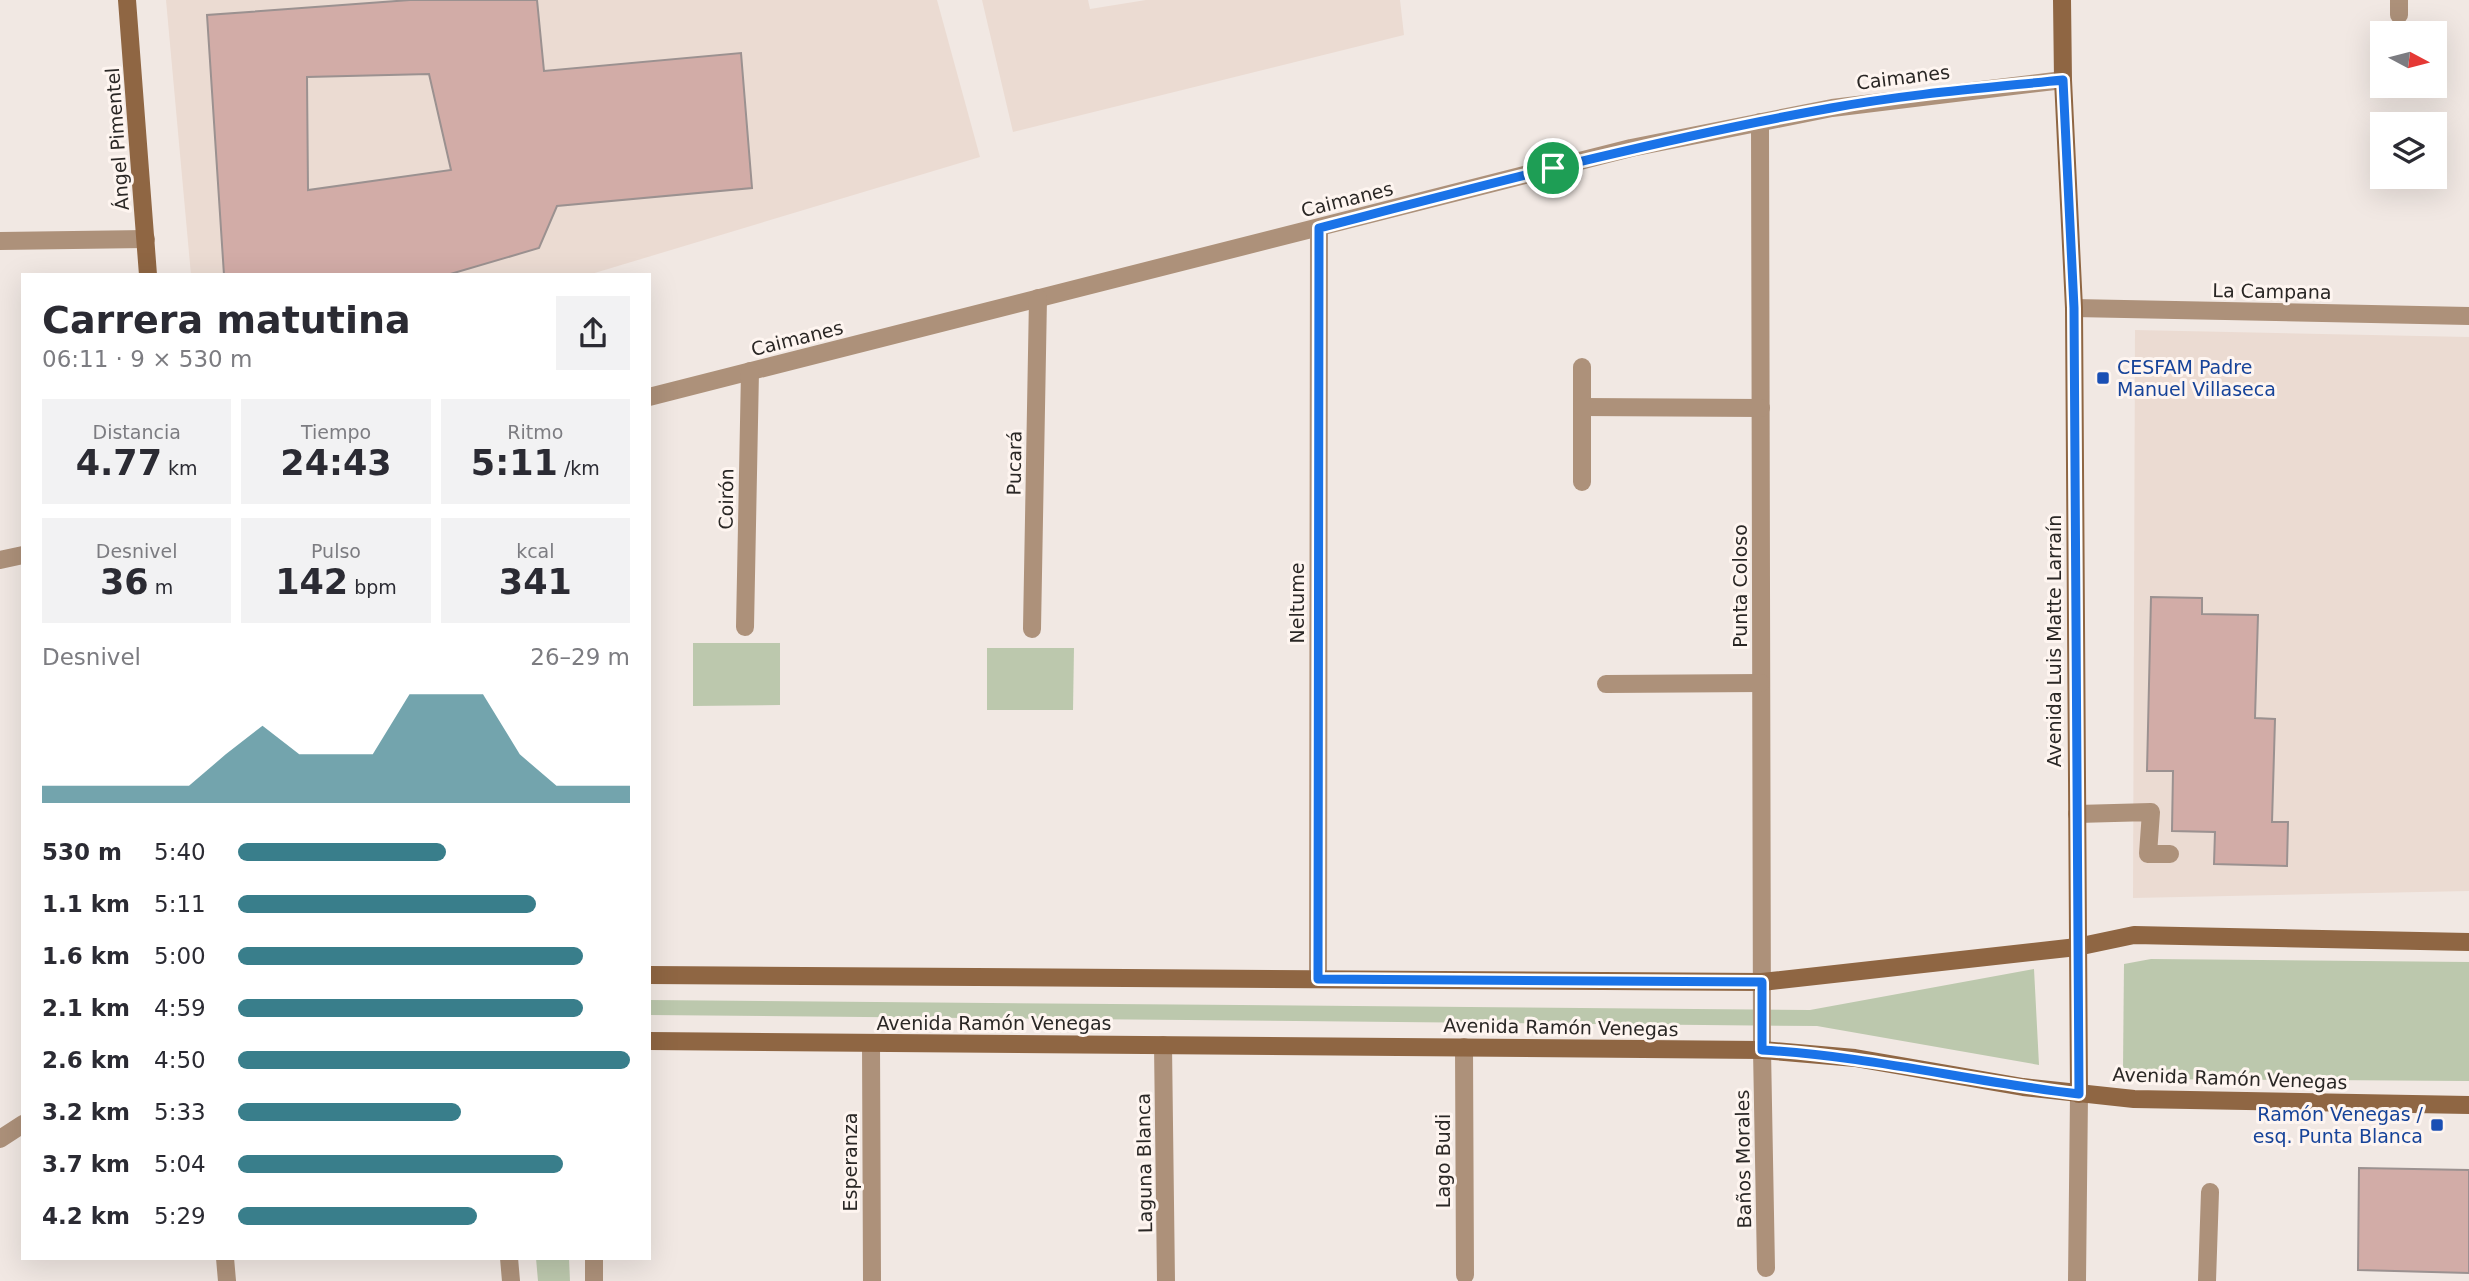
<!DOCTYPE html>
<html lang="es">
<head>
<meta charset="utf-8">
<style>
	:root { --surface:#fff; --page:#f2f2f3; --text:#2b2b33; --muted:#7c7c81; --accent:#397e8b }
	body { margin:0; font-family:"DejaVu Sans",sans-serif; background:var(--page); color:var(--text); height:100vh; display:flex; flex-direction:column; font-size:26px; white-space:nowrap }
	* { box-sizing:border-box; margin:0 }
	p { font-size:23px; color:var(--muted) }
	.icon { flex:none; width:38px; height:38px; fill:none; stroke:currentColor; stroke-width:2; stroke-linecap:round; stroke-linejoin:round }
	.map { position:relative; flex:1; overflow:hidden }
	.side { position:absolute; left:21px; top:273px; width:630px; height:987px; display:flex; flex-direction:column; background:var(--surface); border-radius:0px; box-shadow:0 7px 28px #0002 }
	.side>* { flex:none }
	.needle { width:46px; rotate:97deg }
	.buttons { position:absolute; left:2370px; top:21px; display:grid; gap:14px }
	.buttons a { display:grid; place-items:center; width:77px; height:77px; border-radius:0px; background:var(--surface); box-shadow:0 7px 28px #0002; font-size:35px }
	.pin { position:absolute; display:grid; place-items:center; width:60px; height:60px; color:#fff; margin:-30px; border:4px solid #fff; border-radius:50%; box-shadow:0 2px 7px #0007 }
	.round { display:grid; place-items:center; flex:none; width:74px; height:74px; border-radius:0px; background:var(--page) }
	.summary { display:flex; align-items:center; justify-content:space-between; height:119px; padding:0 21px }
	h1 { font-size:38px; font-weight:700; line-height:52px }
	.stats { display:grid; grid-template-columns:repeat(3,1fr); gap:10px; height:119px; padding:7px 21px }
	.stats div { display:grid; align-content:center; border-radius:0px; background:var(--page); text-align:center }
	.stats b { font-size:35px; font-weight:700 }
	.stats small { font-size:19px; font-weight:400 }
	.stats p { font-size:19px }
	.chart { height:196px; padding:14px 21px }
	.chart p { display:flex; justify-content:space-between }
	.chart svg { width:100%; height:126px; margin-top:7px; fill:var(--accent); opacity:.7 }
	ul { padding:0 21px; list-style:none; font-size:23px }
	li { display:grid; grid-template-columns:112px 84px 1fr; align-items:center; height:52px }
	li i { height:18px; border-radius:9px; background:var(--accent) }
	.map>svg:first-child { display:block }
</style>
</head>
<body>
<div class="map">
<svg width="2469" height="1281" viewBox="0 0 2469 1281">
	<rect width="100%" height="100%" fill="#f1e8e3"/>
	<g fill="#ebdbd2">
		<polygon points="166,0 937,0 980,157 588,275 191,275"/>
		<polygon points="982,0 1088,0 1090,9 1146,0 1400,0 1404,35 1013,132"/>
		<polygon points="2135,330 2469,337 2469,891 2133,898"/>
	</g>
	<g fill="#bcc8ad">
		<polygon points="693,643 780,643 780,705 693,706"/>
		<polygon points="987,648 1074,648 1073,710 987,710"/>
		<polygon points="2151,959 2469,962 2469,1081 2146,1079 2123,1068 2124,964"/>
		<polygon points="2034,969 2039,1065 1817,1026 649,1015 649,1000 1810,1010"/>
		<polygon points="536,1258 569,1258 570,1281 538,1281"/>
	</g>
	<g fill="#d2aca7" stroke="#9b9190" stroke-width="2" fill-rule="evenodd">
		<path d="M410,0H537L544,71L741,53L752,188L557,206L539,248L447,275H224L207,15ZM429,74L451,170L308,190L307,77Z"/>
		<polygon points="2151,597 2202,598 2202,614 2258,615 2255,718 2275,719 2272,822 2288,822 2287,866 2214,864 2215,832 2172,831 2173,771 2147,771"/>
		<polygon points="2359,1168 2469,1170 2469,1273 2358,1270"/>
	</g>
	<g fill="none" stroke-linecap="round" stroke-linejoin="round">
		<g stroke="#ad917a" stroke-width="18">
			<polyline points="2077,814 2151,812 2148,854 2170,854"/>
			<polyline points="2207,1281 2210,1192"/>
		</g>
		<g stroke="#ad917a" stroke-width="18">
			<polyline points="2399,0 2399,15"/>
			<polyline points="1760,122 1762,1050 1766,1268"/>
			<polyline points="0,241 146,239"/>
			<polyline points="2074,308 2469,316"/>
			<polyline points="1582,367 1582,482"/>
			<polyline points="649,397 1631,148 1832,108 2063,80"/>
			<polyline points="1582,407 1761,408"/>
			<polyline points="0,560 23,555"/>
			<polyline points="745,627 750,371"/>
			<polyline points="1032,629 1038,298"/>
			<polyline points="1606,684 1761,683"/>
			<polyline points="1318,979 1319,228"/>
			<polyline points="871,1043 872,1281"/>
			<polyline points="1163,1045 1166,1281"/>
			<polyline points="1464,1047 1465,1275"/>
			<polyline points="0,1139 23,1124"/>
			<polyline points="225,1258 227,1281"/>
			<polyline points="509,1258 511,1281"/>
			<polyline points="594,1258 594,1281"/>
			<polyline points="2077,1281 2079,1094"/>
		</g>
		<g stroke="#8f6643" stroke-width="18">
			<polyline points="127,0 148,275"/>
			<polyline points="2062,0 2063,80 2074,308 2079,1094"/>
			<polyline points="649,975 1762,982 2077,947 2134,935 2469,942"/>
			<polyline points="649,1041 1762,1050 1855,1058 2023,1087 2134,1099 2469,1105"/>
		</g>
	</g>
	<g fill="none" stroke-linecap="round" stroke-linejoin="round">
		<g stroke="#fff" stroke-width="14">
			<path id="route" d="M2063,80L2074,308L2079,1094C1973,1082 1869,1056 1762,1050V982L1318,979L1319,228C1489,184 1658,139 1831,108C1907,94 1985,88 2063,80Z"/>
		</g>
		<use href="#route" stroke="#1a73e8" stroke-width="9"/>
	</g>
	<g fill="#1a4fb4" stroke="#fef5f0" stroke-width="2.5">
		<rect x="2096" y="371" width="14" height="14" rx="3.5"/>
		<rect x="2430" y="1118" width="14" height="14" rx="3.5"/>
	</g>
	<g text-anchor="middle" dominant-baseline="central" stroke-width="6" stroke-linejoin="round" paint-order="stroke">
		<g font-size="19" fill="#2a2725" stroke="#fef5f0">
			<text transform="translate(1903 77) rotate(-7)">Caimanes</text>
			<text transform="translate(117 139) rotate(-94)">Ángel Pimentel</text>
			<text transform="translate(1347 199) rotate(-14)">Caimanes</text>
			<text transform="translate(2272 291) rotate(1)">La Campana</text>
			<text transform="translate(797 338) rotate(-14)">Caimanes</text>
			<text transform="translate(1014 463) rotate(-89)">Pucará</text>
			<text transform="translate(726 499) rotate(-89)">Coirón</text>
			<text transform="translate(1740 586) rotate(-90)">Punta Coloso</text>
			<text transform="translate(1297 603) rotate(-90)">Neltume</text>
			<text transform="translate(2054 641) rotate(-90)">Avenida Luis Matte Larraín</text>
			<text x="994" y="1023">Avenida Ramón Venegas</text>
			<text transform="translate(1561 1027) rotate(1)">Avenida Ramón Venegas</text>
			<text transform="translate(2230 1078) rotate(2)">Avenida Ramón Venegas</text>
			<text transform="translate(1743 1159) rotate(-91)">Baños Morales</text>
			<text transform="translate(1443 1161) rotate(-90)">Lago Budi</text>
			<text transform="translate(850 1162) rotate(-90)">Esperanza</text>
			<text transform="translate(1144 1163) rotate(-91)">Laguna Blanca</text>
		</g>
		<g font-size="19" fill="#164399" stroke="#fef5f0" text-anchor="start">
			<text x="2117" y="367">CESFAM Padre<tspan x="2117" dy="22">Manuel Villaseca</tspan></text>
			<text x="2423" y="1114" text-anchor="end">Ramón Venegas /<tspan x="2423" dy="22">esq. Punta Blanca</tspan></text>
		</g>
	</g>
</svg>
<div class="buttons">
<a><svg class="needle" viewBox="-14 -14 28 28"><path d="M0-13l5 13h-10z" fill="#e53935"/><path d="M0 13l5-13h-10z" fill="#7c7c81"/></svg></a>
<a><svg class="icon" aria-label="layers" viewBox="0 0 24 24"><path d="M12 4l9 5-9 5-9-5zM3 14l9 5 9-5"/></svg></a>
</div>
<div class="pin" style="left:1553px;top:168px;background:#1e9e55"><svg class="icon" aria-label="arrive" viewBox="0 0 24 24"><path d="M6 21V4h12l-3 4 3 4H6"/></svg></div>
<section class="side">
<div class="summary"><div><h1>Carrera matutina</h1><p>06:11 · 9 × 530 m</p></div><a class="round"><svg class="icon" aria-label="share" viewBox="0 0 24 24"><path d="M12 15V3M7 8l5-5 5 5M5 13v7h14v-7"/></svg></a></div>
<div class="stats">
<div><p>Distancia</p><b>4.77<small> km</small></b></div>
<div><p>Tiempo</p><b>24:43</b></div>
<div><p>Ritmo</p><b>5:11<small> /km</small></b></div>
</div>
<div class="stats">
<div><p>Desnivel</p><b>36<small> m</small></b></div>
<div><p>Pulso</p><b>142<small> bpm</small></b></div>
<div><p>kcal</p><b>341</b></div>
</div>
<div class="chart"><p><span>Desnivel</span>26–29 m</p>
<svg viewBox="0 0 160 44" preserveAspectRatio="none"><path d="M0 44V38L10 38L20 38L30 38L40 38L50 27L60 17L70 27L80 27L90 27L100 6L110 6L120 6L130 27L140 38L150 38L160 38V44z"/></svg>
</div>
<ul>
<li><b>530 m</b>5:40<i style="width:53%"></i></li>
<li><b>1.1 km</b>5:11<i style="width:76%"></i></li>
<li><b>1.6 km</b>5:00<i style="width:88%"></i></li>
<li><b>2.1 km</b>4:59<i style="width:88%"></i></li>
<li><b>2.6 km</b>4:50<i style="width:100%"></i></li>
<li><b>3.2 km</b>5:33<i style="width:57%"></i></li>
<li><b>3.7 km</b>5:04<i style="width:83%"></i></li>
<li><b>4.2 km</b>5:29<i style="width:61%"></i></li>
</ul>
</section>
</div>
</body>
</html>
